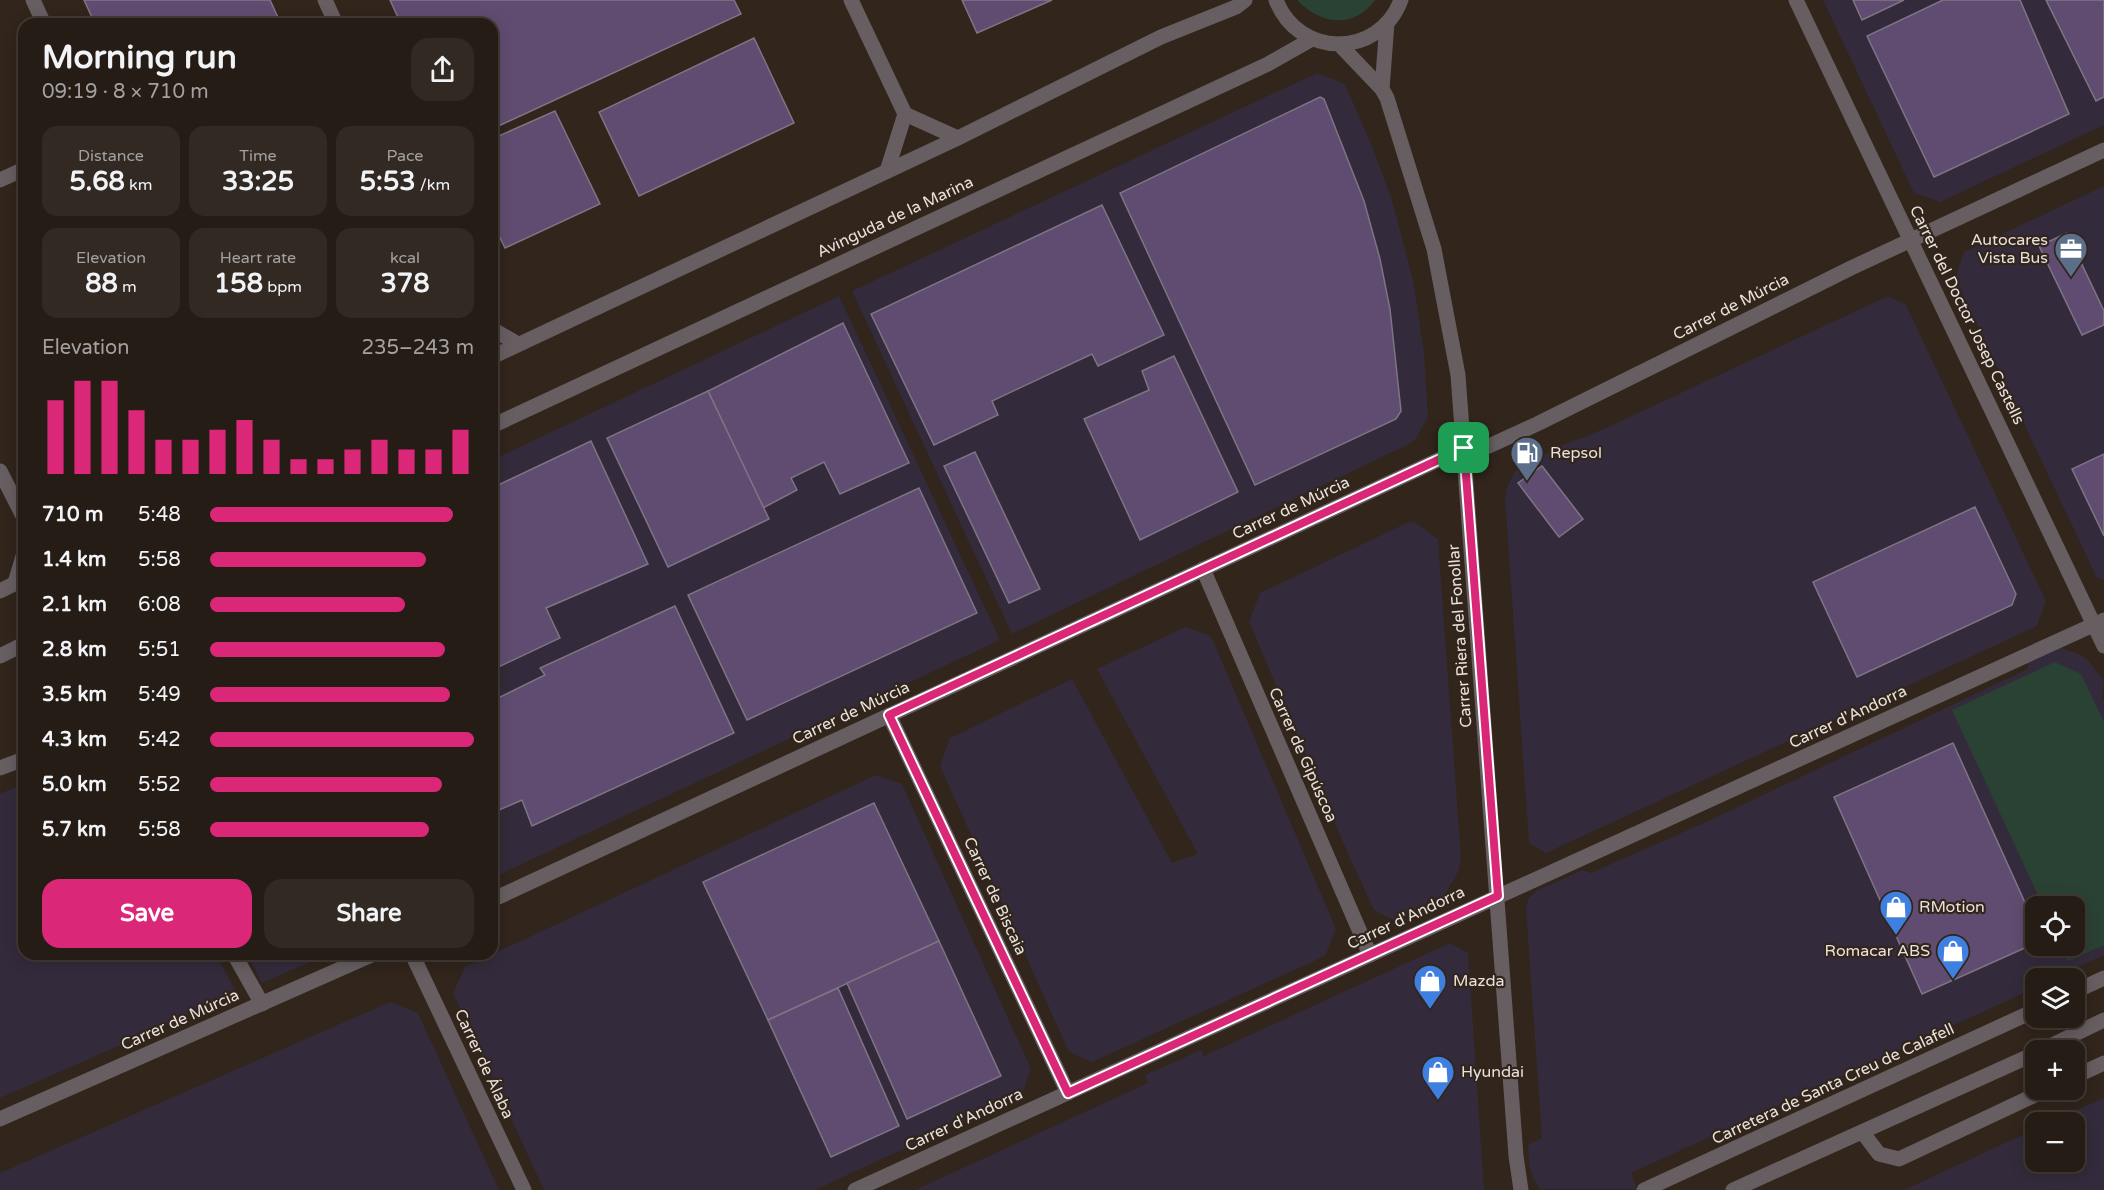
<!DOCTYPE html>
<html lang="en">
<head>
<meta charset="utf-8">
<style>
	:root { --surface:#251c15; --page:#312922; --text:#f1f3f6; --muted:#a3a1a0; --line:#423a34; --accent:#db2777 }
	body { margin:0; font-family:"Varela Round",sans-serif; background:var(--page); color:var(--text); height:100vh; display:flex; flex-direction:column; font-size:22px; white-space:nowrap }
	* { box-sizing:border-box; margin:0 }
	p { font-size:20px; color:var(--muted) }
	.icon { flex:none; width:33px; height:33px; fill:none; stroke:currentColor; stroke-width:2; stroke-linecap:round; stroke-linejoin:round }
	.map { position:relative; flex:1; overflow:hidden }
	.side { position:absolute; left:18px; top:18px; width:480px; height:942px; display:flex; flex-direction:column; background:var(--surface); border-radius:18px; box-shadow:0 3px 15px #0003,0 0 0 2px var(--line) }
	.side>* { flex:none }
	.controls { position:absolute; left:2025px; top:896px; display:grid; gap:12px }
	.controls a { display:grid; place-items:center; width:60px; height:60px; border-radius:12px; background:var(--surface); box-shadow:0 3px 15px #0003,0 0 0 2px var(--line); font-size:30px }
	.pin { position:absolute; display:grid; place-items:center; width:51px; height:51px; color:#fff; margin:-26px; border-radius:12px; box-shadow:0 3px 9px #0006 }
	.round { display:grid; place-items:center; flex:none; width:63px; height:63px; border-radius:18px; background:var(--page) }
	.overview { display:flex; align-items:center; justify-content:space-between; height:102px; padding:0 24px }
	h1 { font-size:33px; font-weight:800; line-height:45px }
	.stats { display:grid; grid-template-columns:repeat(3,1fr); gap:9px; height:102px; padding:6px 24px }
	.stats div { display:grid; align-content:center; border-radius:15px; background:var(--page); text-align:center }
	.stats b { font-size:26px; font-weight:800 }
	.stats small { font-size:16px; font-weight:400 }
	.stats p { font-size:16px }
	.chart { height:168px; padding:12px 24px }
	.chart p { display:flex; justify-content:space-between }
	.chart svg { width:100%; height:108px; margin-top:6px; stroke:var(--accent); stroke-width:6 }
	.button { display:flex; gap:12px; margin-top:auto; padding:12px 24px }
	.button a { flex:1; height:69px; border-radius:18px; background:var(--accent); color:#fff; font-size:24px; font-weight:800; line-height:69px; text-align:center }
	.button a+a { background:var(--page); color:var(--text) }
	ul { padding:0 24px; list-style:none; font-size:20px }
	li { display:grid; grid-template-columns:96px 72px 1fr; align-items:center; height:45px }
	li i { height:15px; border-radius:8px; background:var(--accent) }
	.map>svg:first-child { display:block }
</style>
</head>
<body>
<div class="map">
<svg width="2104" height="1190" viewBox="0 0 2104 1190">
	<rect width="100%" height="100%" fill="#31251c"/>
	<g fill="#332b3b" fill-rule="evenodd">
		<polygon points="1823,0 2104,0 2104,125 1940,202 1914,193"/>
		<polygon points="1317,73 1345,84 1373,149 1392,200 1413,281 1424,352 1428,417 1415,440 1407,445 1012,634 852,291"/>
		<polygon points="2104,186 2104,580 2097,578 1955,278 1964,252"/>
		<polygon points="839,296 1000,640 492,878 492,460"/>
		<polygon points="1888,296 1906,305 2046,601 2037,626 1546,853 1529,843 1505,499 1507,487 1515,472 1518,468 1561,446 1604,429"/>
		<polygon points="1409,522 1414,522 1438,539 1461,859 1458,872 1440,902 1396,921 1374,910 1349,856 1249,622 1260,593"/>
		<polygon points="1185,627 1211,636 1336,929 1325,956 1092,1062 1069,1052 940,766 950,738 1072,679 1172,863 1198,854 1097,669"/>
		<path d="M2057,647L2079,654L2087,659L2104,681L2102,697L2104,701V955L2056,978H2036L2035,988L1631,1173L1637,1189H1540L1533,1178L1529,1165L1528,1145L1542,1138L1526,909L1528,899L1536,891L1583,870L1591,873L1704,823L2028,669L2029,659ZM2036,906H2074V945H2036Z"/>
		<polygon points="876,775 902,784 1031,1069 1022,1094 815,1190 544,1190 453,993 465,967"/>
		<polygon points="24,783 24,954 216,954 237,994 0,1098 0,794"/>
		<polygon points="1450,943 1468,953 1484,1190 915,1190 1148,1083 1145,1075 1201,1050 1204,1056"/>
		<polygon points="247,954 329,954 262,983"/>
		<polygon points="390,1002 418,1013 499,1190 0,1190 0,1173"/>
		<polygon points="2104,1098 2104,1190 1904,1190 2035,1129 2036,1161 2074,1161 2074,1122 2050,1122"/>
	</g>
	<g fill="#2a4234">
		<path d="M1297,0H1375C1353,30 1320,24 1297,0Z"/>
		<polygon points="2055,662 2081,674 2104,722 2104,945 2068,961 2061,945 2074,945 2074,906 2043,906 1952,710"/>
	</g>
	<g fill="#604c70" stroke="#7d7584" stroke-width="1.5">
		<polygon points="84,0 270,0 281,24 95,24"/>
		<polygon points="390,0 734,0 741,14 492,129 492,24 401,24"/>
		<polygon points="962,0 1052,0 977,33"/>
		<polygon points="1853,0 1904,0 1862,20"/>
		<polygon points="1943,0 2020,0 2069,114 1934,177 1867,36"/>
		<polygon points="2046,0 2104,0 2104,97 2096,101"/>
		<polygon points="754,38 794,123 639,196 599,112"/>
		<polygon points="1320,97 1324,99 1364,201 1380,259 1390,309 1401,411 1396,419 1255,485 1120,193"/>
		<polygon points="555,111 600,204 505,248 492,221 492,139"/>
		<polygon points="1102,205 1164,335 1098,366 1092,354 992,401 998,415 934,445 871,314"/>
		<polygon points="2067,233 2104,311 2104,325 2082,335 2039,246"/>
		<polygon points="843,323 909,463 840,494 824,462 791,478 797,490 763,508 708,391"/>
		<polygon points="1174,356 1238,492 1140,540 1084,419 1149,390 1142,371"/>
		<polygon points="708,391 769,519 668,567 607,438"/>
		<polygon points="591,441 648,564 546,608 560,638 492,670 492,488"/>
		<polygon points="975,452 1040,589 1009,603 944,466"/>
		<polygon points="2104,454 2104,536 2072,469"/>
		<polygon points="1542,466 1583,519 1559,537 1518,483"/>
		<polygon points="919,488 977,613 747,720 688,595"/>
		<polygon points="1975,507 2016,594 2012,605 1857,677 1813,582"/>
		<polygon points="675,606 734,733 532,826 522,800 492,813 492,701 545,675 540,668"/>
		<polygon points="1953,743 2036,927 2036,943 1922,994 1834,797"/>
		<polygon points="874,803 939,941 768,1020 703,882"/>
		<polygon points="939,941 1001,1076 907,1119 847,983"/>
		<polygon points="838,988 899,1126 831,1157 768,1020"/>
	</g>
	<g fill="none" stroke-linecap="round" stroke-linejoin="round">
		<g stroke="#665e60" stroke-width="15">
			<polyline points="33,0 44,24"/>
			<polyline points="325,0 336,24"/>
			<polyline points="851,0 905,114 958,138"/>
			<path d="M1276,0C1298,58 1379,59 1401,0"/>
			<polyline points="1796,0 2104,646"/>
			<polyline points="1339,44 1382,89 1387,98 1434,249 1458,375 1516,1156 1521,1190"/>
			<polyline points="1382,89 1387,23"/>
			<polyline points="887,171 905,114"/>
			<polyline points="0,180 24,169"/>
			<polyline points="492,329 518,344"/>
			<polyline points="492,357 958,138 1161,37 1236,7 1245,0"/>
			<polyline points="492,426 1268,64 1312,39"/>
			<polyline points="0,471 24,518"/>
			<polyline points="1203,569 1370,955"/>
			<polyline points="15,583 24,553"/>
			<polyline points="0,591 24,579"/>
			<polyline points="0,656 24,644"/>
			<polyline points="889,715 1068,1093"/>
			<polyline points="0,768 24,759"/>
			<polyline points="492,900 1464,448 1489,446 1537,424 1851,268 2104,150"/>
			<polyline points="234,954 262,1004"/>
			<polyline points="412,954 524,1190"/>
			<polyline points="2074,992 2104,978"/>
			<polyline points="2042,1050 2104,1020"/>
			<polyline points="2074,1077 2104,1063"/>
			<polyline points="0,1119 374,954"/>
			<polyline points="1863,1133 1879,1154 1899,1159 2048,1089"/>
			<polyline points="855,1190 2104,620"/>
			<polyline points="1644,1190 2036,1010"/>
			<polyline points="1733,1190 2036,1053"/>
		</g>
	</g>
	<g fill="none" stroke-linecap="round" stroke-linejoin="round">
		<g stroke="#fff" stroke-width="12">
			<polygon id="route" points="1464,448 1498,896 1068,1093 889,715"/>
		</g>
		<use href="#route" stroke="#db2777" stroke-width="8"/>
	</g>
	<defs>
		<g id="office-pin" transform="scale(1.725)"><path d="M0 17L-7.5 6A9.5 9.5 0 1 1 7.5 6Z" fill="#5c6f8a" stroke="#31251c"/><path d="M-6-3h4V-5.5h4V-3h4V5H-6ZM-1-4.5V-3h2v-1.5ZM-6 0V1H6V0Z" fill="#fff"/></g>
		<g id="fuel-pin" transform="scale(1.725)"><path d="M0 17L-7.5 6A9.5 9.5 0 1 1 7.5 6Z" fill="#5c6f8a" stroke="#31251c"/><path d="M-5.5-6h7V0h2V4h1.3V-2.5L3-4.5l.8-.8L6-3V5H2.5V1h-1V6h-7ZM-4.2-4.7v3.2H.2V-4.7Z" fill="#fff"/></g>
		<g id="shop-pin" transform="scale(1.725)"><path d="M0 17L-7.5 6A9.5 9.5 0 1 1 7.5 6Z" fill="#3f7fe0" stroke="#31251c"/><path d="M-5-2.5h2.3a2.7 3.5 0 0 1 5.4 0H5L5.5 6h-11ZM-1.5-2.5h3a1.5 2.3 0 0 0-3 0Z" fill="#fff"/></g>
	</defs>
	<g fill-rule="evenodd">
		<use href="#office-pin" x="2071" y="249"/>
		<use href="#fuel-pin" x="1527" y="453"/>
		<use href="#shop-pin" x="1896" y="907"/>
		<use href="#shop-pin" x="1953" y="951"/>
		<use href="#shop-pin" x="1430" y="981"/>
		<use href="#shop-pin" x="1438" y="1072"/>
	</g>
	<g text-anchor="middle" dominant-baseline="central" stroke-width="4.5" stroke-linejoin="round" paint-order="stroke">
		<g font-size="16" fill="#e9e1db" stroke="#31251c">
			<text transform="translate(895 217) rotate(-25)">Avinguda de la Marina</text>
			<text transform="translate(1731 307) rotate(-27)">Carrer de Múrcia</text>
			<text transform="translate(1967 315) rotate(64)">Carrer del Doctor Josep Castells</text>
			<text transform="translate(1291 508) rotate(-25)">Carrer de Múrcia</text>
			<text transform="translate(1460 636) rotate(-94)">Carrer Riera del Fonollar</text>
			<text transform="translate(851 713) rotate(-25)">Carrer de Múrcia</text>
			<text transform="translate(1848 717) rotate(-25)">Carrer d'Andorra</text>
			<text transform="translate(1303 755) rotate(66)">Carrer de Gipúscoa</text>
			<text transform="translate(995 896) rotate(65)">Carrer de Biscaia</text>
			<text transform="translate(1406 918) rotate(-25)">Carrer d'Andorra</text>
			<text transform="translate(180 1020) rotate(-24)">Carrer de Múrcia</text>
			<text transform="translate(484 1064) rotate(65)">Carrer de Álaba</text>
			<text transform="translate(1833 1084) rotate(-25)">Carretera de Santa Creu de Calafell</text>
			<text transform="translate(964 1120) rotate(-25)">Carrer d'Andorra</text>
		</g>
		<g font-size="16" fill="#e9e1db" stroke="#31251c" text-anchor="start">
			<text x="2048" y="240" text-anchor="end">Autocares<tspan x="2048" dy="18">Vista Bus</tspan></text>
			<text x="1550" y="453">Repsol</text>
			<text x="1919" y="907">RMotion</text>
			<text x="1930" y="951" text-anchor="end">Romacar ABS</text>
			<text x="1453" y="981">Mazda</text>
			<text x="1461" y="1072">Hyundai</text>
		</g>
	</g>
</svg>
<div class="controls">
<a><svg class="icon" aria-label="locate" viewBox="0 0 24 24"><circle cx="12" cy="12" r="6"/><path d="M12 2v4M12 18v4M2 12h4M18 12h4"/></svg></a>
<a><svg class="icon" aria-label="layers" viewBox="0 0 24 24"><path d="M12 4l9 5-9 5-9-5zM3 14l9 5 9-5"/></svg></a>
<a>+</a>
<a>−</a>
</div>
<div class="pin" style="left:1464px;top:448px;background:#1e9e55"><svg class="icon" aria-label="arrive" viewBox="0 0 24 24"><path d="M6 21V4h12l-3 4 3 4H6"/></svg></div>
<section class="side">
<div class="overview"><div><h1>Morning run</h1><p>09:19 · 8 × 710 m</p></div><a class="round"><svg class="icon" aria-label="share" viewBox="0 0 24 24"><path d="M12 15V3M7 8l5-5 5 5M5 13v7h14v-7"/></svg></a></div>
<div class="stats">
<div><p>Distance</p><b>5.68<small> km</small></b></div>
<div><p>Time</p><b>33:25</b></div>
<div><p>Pace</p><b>5:53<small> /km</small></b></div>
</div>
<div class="stats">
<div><p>Elevation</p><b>88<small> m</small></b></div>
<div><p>Heart rate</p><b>158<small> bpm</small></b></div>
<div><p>kcal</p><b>378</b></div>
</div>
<div class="chart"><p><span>Elevation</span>235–243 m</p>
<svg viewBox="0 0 160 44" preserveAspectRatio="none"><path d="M5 44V14M15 44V6M25 44V6M35 44V18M45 44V30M55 44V30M65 44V26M75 44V22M85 44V30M95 44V38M105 44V38M115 44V34M125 44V30M135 44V34M145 44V34M155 44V26"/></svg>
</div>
<ul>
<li><b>710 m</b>5:48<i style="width:92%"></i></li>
<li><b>1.4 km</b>5:58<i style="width:82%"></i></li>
<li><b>2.1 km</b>6:08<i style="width:74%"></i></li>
<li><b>2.8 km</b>5:51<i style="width:89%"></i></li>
<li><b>3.5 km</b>5:49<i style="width:91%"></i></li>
<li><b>4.3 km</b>5:42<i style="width:100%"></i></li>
<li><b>5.0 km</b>5:52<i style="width:88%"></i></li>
<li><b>5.7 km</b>5:58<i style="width:83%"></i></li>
</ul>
<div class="button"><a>Save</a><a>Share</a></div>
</section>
</div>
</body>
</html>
